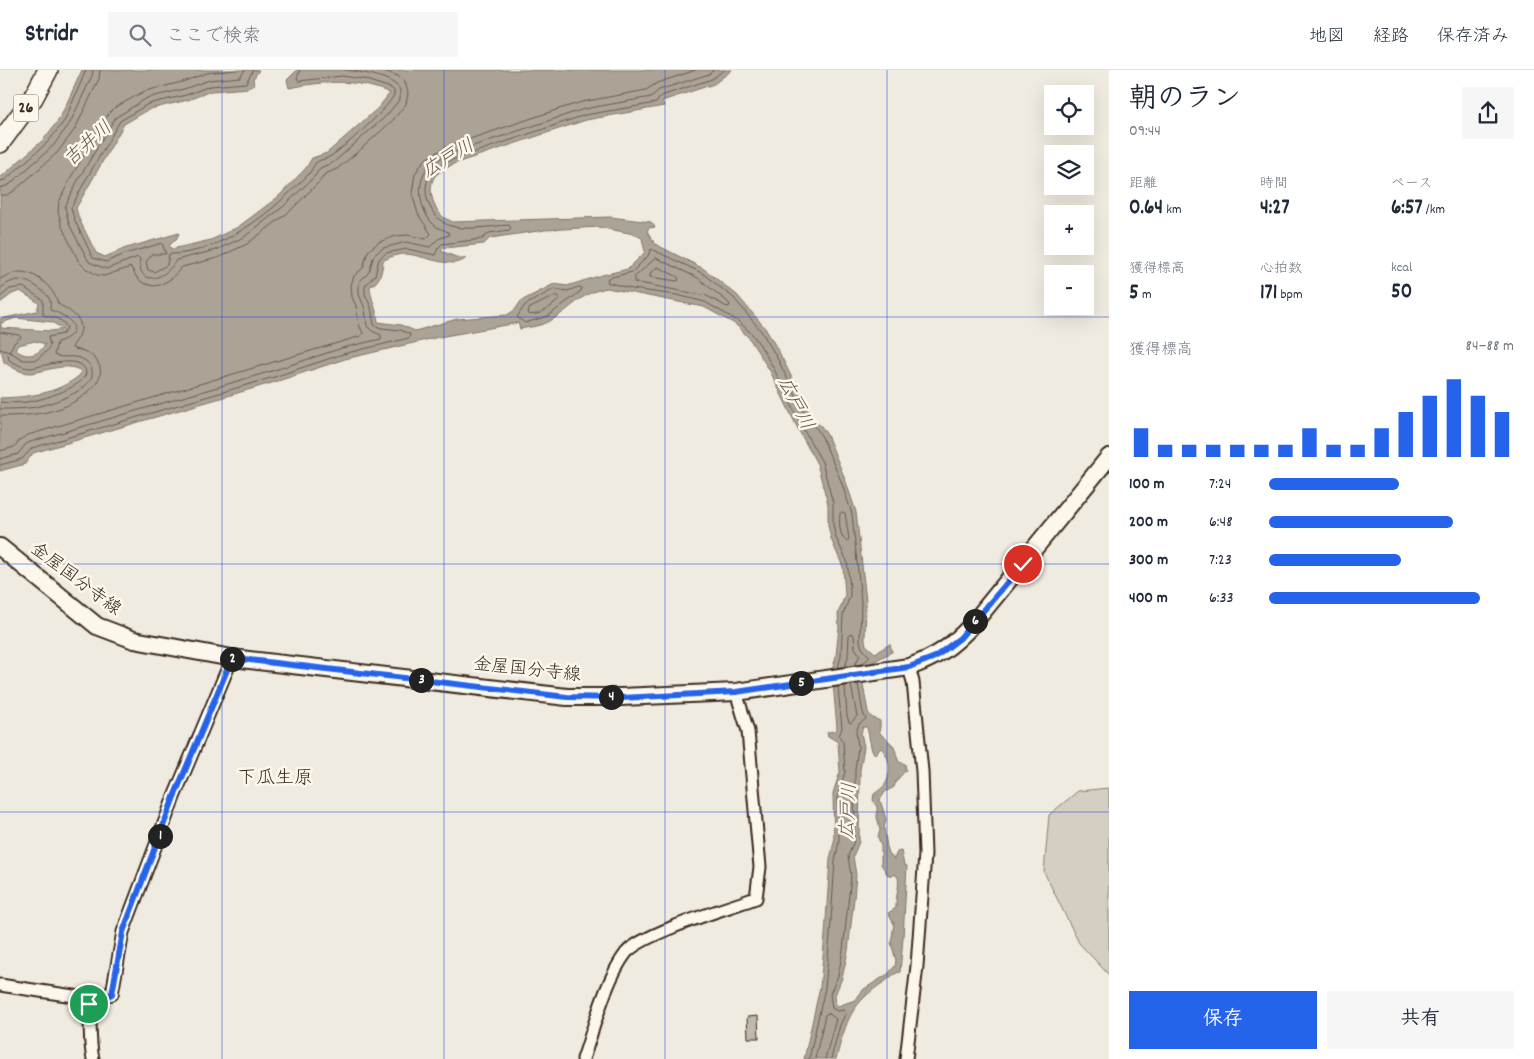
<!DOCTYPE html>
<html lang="ja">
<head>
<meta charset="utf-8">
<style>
	:root { --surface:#fff; --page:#f6f6f7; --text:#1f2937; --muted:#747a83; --line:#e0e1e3; --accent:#2563eb }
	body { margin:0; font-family:Dekko,"Klee One",sans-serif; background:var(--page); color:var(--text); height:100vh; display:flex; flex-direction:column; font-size:19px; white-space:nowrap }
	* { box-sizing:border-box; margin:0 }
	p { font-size:16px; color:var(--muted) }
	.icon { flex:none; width:28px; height:28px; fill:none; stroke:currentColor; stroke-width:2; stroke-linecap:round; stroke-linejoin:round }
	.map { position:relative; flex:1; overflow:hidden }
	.sheet { display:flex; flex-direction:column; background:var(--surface); width:425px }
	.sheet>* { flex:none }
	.fabs { position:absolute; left:1044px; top:15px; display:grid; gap:10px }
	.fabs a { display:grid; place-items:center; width:50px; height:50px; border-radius:0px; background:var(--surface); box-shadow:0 5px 20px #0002; font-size:25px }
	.pin { position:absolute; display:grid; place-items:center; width:42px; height:42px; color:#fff; margin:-21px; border:2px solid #fff; border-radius:50%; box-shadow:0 1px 5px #0007 }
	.km { position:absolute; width:25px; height:25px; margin:-12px; border-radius:50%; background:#222; color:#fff; font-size:14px; line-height:25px; text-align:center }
	.round { display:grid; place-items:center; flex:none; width:52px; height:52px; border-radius:0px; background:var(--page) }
	.head { display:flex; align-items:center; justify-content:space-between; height:85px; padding:0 20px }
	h1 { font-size:28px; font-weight:800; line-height:38px }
	.metrics { display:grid; grid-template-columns:repeat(3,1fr); gap:8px; height:85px; padding:5px 20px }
	.metrics div { display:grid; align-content:center }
	.metrics b { font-size:21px; font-weight:800 }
	.metrics small { font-size:14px; font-weight:400 }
	.metrics p { font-size:14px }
	.chart { height:140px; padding:10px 20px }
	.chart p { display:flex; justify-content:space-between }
	.chart svg { width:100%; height:90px; margin-top:5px; stroke:var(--accent); stroke-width:6 }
	.button { display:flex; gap:10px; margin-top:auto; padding:10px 20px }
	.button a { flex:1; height:58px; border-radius:0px; background:var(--accent); color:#fff; font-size:20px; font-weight:800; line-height:58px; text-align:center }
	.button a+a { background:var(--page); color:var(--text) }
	ul { padding:0 20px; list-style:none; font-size:16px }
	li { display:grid; grid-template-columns:80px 60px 1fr; align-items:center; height:38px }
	li i { height:12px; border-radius:6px; background:var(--accent) }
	header { display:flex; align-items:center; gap:30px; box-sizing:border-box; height:70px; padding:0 25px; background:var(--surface); border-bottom:1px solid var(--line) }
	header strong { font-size:24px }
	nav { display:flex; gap:28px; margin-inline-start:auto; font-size:18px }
	.search { width:350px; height:45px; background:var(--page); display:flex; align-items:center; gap:12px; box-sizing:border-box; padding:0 18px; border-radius:0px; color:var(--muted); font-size:19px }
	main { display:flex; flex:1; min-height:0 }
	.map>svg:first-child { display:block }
</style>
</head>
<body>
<header>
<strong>Stridr</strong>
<div class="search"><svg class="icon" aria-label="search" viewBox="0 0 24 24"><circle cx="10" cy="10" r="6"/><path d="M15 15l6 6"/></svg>ここで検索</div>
<nav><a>地図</a><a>経路</a><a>保存済み</a></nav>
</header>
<main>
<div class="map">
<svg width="1109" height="989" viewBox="0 0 1109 989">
	<rect width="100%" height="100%" fill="#f0ebe0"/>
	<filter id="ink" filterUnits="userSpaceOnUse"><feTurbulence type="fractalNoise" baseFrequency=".02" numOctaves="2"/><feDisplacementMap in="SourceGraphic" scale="10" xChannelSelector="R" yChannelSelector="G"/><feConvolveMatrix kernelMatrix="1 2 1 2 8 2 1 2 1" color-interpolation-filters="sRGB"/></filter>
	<g filter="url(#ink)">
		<polygon fill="#d5cec3" stroke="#887c70" points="1109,718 1109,905 1079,873 1044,802 1049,745 1078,721"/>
		<path fill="#aca397" stroke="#7f7367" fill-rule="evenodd" d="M82,0H259L253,9L254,15L248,18L211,21L188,30L150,39L124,54L76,138L79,149L96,183L105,187L123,179L179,163L177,168L169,176L172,179L211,170L238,157L278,127L306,98L312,88L327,83L378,38L390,23C354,8 326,11 289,18L287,10L297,0H732L714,14L662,31L664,36L586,50L453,94C448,98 440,101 436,105C426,116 433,137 442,146C445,149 449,150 453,152L610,147L651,152L655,157L649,158L647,161L655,174L704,199L737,225L765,258L779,282L813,350L821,356L827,365L845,409L856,442L866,531L865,570L866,575L875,583L890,574L892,582C886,585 870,593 866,597L863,615L868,642L871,647L880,651V657L879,661C882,667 886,668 891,673C896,678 896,686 899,692L905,694L906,700L896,711L894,717L885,722L880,730L886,749L884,758L887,777L889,783L894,789L897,782L901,781L904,795L907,796L903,868L900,902C894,903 891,907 887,910C850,934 847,949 836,989H804L820,917L825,865L830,789L834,772L833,723L840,702L838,672L828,666L827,662L835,661L837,658L832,601L836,586L839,557L838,544L845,525L843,497L831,469L828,455V434L817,394L797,357L770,301L749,268L735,254L704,237L607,218C581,222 572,239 550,251C541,256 530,257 520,259L518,253L439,267L345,289L275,312L33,383L25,394L0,401V328C29,327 57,324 80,305L81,301C66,291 45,302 30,303C21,303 11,297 4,292L2,283L0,280V249L37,241L39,233L20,221L12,224L0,233V108L44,69L60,48ZM598,157L634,164L642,168L645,182L628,199L602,205L567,216L554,214L521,231L515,240L507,245L457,249L415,261L401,255L378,252C377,239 370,227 370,216C380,212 382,202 383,191C389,187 398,184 405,184C420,184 454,201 466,188L456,187L441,181L444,178L484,174L490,168L545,160ZM16,248L52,252L63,259L51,261L1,258V253ZM35,271L45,274C39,286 25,289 15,279L18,275ZM863,657H867L872,681L875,684L881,678C890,686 892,702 886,713C884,717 878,721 874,724L873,730L877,737V747L880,760L878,767L881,776V794L887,804L891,806L894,804L898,807C900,817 895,827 896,838L888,843L894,854L891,873L896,890L895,896L888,904L864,919L855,930L838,936L836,935L835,925L842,908L848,881L854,828L856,805L853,786L859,772L860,700L864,677L861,663Z"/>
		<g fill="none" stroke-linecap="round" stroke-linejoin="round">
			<g stroke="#685a4e" stroke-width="1">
				<polyline points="236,0 207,3 182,12 145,21 114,38 109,43 71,107 59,132 58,141 62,157 79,192 85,198 97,205 104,206 131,197 137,208 143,213 153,216 160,215 171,209 182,197 217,188 247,174 289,142 320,111 325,104 337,99 360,80 392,51 406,34 408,23 405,12 398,6 381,0"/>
				<path d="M245,0L240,7L209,10L184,19L147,28L115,48L78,110L65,137L69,154L89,192L106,199L138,187L140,189C137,218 166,210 176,190L216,180L244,167L284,136L315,106L320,98L334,92L386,46L400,29V20C393,6 359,2 345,0"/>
				<path d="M253,0L246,13L210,16L186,25L148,34L120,51L84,113L71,138L75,151L93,188L106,192L125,184L162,173L166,184H152L146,192L148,200L154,202L167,195L169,184C211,185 260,152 289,123C296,116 305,109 311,101C313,98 314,94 317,92C321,89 327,89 331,86C348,74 384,43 394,25V21L391,18L363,9L342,6L299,11L297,8L300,0"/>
				<polyline points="0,111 5,110 48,72 65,50 86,0"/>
				<polyline points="0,118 9,115 53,76 70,53 92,6 93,0"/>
				<polyline points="0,125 7,125 14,121 57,83 75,59 99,9 100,0"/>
				<polygon points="656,188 698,208 729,233 730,236 727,237 707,226 634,212 634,208"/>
				<polygon points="658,197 678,207 679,210 677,211 650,207 650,204"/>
				<path d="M0,209C5,206 13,203 19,202C36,201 55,219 58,234C71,241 88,251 78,268C76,272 73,274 72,278C76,280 82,280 86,282C122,303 82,330 61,338C41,345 21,346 0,346"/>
				<polygon points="579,217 582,218 581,221 548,246 525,253 517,247 525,235 554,219 567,221"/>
				<path d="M0,219C5,214 11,211 18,210C27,209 44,220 49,228C51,231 50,236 50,240C72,247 87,263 57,272L54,285C63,289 75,284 84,290C90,293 93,299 92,306C88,323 43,337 28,338C19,339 9,339 0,339"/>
				<path d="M555,226H559V230C550,237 540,247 528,244L529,239Z"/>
				<path d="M0,227L10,219L23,217L43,230V245C52,247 63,248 67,258L63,264L48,267L50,275L48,280L36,290H23L10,282L8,284L9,290C14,293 24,298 30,298C42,297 77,284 85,299C94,315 38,331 27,332C18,333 9,333 0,332"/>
				<polyline points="0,262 19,265 21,267 14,273 9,282 0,279"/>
				<polyline points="0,381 14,377 21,369 28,365 361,266 363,263 359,255 356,236 352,227 351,215 354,206 363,198 368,181 379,172 396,166 408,165 426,169 431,164 418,144 412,123 415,104 422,93 427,88 446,77 559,39 582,32 646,20 657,13 696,0"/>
				<path d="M0,389L18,384L25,375L30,372L272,301L342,278L381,269V265L372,261L367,256L365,239L359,224V212L369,202L374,185L383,178L406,172L430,177L438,169L449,165L448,162C445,160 440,159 437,157C420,146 414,112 429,96C434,91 443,87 449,84L584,39L651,27L659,20L709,4L714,0"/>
				<path d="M0,395L22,389L32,378L274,307L343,284L409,268L410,264L400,260L381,258L374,255L371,237L365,224V216L375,205L379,189L386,183L407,179L435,185L438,178L442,174L482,169L489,163L509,160L511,158L509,155C492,156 466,161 451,156C433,151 421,126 428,109C432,99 443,94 452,90L585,45L656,33L661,26L712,9L724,0"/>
				<path d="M842,442L845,443L849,469L847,472C839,466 839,453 840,444Z"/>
				<polyline points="845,597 848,587 849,565 851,563 854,565 855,578 860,585 855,595"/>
				<polyline points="838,598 841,586 843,545 850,526 850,518 847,491 836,468 833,455 833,433 822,392 801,355 774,299 760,275 752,264 738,251 705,232 677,225 632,219 607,212 608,208 632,202 648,186 651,179 702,203 734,228 761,261 775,284 809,352 817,359 822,367 841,411 852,444 861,531 860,571 862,578 870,587 862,594"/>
				<polyline points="845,616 847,646 849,652 851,653 857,646 851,615"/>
				<polyline points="809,989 825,918 830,866 835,791 839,772 838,725 845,702 843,672 839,666 842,658 838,617"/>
				<polyline points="815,989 825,945 828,943 836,949 825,989"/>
				<polyline points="831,989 840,955 846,943 844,940 837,941 832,938 830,924 838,906 843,880 851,806 848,786 854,771 855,700 858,677 856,662 859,654 866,649 863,643 858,614"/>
			</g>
		</g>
		<polygon fill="#c0b8ad" stroke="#3b2a1e" points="758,946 759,968 748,968 747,947"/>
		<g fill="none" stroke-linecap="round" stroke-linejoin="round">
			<g stroke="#3b2a1e" stroke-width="15">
				<g id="minor">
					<polyline points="0,915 80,927 112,924"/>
					<polyline points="112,924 123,862 174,727 232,588"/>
					<path d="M93,989C89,971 91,952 89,934L103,928"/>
					<path d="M583,989C594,957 606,909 626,883C643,863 728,838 756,828L760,797L748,661L736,622"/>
					<polyline points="906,989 917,896 925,784 922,701 913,612 909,597"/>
				</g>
			</g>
			<g stroke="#3b2a1e" stroke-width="20">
				<path id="secondary" d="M0,477L97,556L134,570L232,588L567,627H621L736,622L909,597C937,587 951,577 971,556L1109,387"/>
			</g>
			<g stroke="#3b2a1e" stroke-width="22">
				<polyline id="primary" points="0,73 33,28 48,0"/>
			</g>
			<use href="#minor" stroke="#fbf7ec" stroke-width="11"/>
			<use href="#secondary" stroke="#fbf7ec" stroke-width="16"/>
			<use href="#primary" stroke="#fbf7ec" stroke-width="19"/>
		</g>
	</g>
	<g fill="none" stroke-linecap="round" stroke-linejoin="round" filter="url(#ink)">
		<g stroke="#fff" stroke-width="10">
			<polyline id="route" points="89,934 112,924 123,862 174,727 232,588 567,627 621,628 736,622 909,597 935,587 960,568 1023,494"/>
		</g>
		<use href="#route" stroke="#2563eb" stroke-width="6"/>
	</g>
	<path fill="none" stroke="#1d4ed8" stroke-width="1" stroke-opacity="0.55" d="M222,0V989M444,0V989M665,0V989M887,0V989M0,247H1109M0,494H1109M0,742H1109"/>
	<g text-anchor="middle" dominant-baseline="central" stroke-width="5" stroke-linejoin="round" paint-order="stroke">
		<rect fill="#fbf7ec" stroke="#75685c" stroke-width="1" x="13.5" y="24.5" width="25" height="27" rx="4"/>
		<g font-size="16" font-weight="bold" fill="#3b2a1e">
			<text x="26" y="38">26</text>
		</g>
		<g font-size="18" fill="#3b2a1e" stroke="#fbf7ec">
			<text transform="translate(75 510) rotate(37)">金屋国分寺線</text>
			<text transform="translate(527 601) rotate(6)">金屋国分寺線</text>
		</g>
		<g font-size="19" font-style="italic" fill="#635448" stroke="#fbf7ec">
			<text transform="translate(89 75) rotate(-42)">吉井川</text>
			<text transform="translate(449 90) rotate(-31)">広戸川</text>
			<text transform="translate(794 334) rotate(63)">広戸川</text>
			<text transform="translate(850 741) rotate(-87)">広戸川</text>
		</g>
		<g font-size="19" fill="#3b2a1e" stroke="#fbf7ec">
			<text x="275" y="709">下瓜生原</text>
		</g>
	</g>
</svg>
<div class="fabs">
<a><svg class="icon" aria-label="locate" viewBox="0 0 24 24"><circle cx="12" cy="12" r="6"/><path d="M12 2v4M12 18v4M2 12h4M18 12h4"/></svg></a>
<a><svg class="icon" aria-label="layers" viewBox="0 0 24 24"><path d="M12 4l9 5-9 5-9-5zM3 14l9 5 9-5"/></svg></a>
<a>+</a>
<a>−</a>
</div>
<div class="pin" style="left:89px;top:934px;background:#1e9e55"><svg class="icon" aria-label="arrive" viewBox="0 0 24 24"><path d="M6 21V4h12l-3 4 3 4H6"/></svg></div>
<div class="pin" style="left:1023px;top:494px;background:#d93025"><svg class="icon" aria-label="check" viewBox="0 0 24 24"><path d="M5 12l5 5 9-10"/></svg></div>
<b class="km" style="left:160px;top:766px">1</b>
<b class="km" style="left:232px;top:589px">2</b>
<b class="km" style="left:421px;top:610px">3</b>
<b class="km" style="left:611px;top:627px">4</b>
<b class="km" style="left:801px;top:613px">5</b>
<b class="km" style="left:975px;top:551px">6</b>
</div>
<section class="sheet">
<div class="head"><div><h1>朝のラン</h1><p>09:44</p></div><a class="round"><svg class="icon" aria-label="share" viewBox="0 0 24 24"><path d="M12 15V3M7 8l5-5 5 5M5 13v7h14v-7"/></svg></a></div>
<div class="metrics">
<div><p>距離</p><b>0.64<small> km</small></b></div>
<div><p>時間</p><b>4:27</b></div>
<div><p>ペース</p><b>6:57<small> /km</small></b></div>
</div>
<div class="metrics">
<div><p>獲得標高</p><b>5<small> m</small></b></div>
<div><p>心拍数</p><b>171<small> bpm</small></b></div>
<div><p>kcal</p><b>50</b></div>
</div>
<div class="chart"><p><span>獲得標高</span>84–88 m</p>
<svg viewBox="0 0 160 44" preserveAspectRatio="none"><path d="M5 44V30M15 44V38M25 44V38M35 44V38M45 44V38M55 44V38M65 44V38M75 44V30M85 44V38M95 44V38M105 44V30M115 44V22M125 44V14M135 44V6M145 44V14M155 44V22"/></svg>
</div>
<ul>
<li><b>100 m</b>7:24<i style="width:53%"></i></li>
<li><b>200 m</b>6:48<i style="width:75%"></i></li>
<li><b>300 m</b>7:23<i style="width:54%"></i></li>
<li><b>400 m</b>6:33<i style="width:86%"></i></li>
</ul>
<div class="button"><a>保存</a><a>共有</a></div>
</section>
</main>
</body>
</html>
